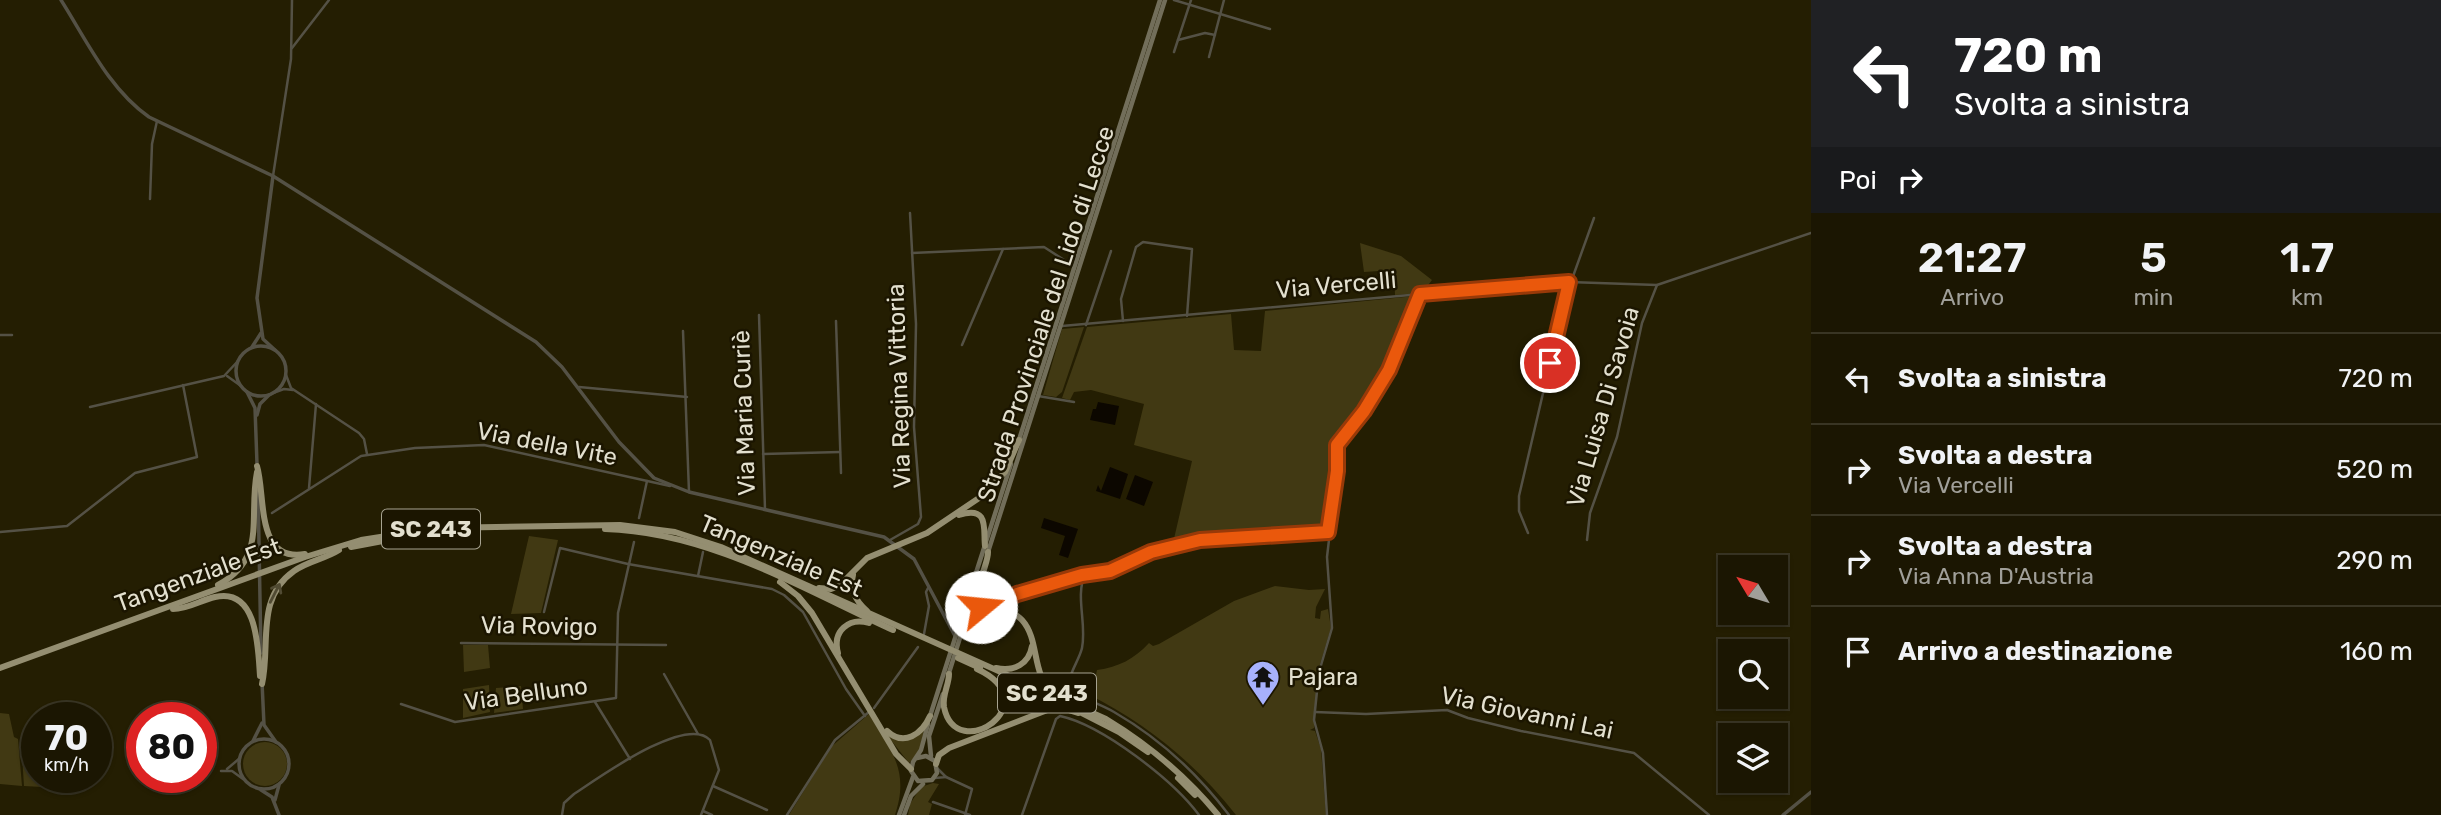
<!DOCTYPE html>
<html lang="it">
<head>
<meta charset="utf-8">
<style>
	:root { --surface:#1b1602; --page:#241f0c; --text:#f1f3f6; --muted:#a09f99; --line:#393524 }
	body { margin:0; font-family:Rubik,sans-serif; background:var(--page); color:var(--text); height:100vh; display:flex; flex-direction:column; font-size:26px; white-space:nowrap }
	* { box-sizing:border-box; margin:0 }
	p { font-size:23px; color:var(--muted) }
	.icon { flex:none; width:38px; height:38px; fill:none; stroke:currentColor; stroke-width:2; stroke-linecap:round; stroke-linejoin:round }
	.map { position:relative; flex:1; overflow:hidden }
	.side { display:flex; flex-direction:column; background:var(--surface); width:630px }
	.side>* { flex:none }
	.guide { background:#202124; color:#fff; overflow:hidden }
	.needle { width:46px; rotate:308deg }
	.buttons { position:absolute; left:1718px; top:555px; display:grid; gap:14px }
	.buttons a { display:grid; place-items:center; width:70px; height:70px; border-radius:0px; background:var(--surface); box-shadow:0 2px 5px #0004,0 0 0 2px var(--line); font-size:35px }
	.speed { position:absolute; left:21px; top:702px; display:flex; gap:14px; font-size:35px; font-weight:700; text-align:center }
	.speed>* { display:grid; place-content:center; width:91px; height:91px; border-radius:50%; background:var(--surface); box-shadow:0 2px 5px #0004,0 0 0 2px var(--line); line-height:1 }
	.speed small { font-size:18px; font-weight:400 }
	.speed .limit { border:10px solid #d22; background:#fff; color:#111 }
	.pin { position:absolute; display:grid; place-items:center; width:60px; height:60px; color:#fff; margin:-30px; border:4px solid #fff; border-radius:50%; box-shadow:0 2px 7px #0007 }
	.me { position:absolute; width:77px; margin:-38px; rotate:73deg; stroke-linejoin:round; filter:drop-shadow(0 0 5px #0008) }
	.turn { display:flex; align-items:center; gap:24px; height:147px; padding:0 28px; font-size:32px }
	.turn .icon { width:91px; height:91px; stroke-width:2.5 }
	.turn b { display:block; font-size:49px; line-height:60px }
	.then { display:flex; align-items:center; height:66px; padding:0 28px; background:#0003; gap:14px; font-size:26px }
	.eta { display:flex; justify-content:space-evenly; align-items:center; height:119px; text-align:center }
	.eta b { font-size:42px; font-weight:600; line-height:49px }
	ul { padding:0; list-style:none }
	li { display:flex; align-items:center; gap:21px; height:91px; padding:0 28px; border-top:2px solid var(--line) }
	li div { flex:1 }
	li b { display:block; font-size:26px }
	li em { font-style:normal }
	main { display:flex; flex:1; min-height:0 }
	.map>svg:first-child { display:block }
	.green { fill:#413913 }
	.water { fill:#0c0700 }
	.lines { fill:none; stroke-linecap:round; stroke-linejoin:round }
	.minor { stroke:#545145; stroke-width:2.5 }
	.tertiary { stroke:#545145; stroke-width:3.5 }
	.secondary { stroke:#726e5a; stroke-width:4.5 }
	.trunk { stroke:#948e71; stroke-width:6 }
	.oneway { stroke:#514b33 }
	.route-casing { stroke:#983908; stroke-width:18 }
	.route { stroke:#ea580c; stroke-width:12 }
	.labels { text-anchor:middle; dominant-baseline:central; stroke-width:5; stroke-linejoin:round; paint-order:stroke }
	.shield { fill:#1b1500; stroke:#a7a391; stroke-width:2 }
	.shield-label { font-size:23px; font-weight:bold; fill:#e3e0cf }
	.street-label { font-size:24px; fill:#e3e0cf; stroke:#1b1500 }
	.poi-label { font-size:24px; fill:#e3e0cf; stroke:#1b1500; text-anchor:start }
</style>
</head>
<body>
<main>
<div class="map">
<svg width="1811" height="815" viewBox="0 0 1811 815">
	<rect width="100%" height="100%" fill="#241e02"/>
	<g class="green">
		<path d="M1360,243L1401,256L1432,280L1422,293L1395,295L1394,270L1364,272Z"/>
		<path d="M1415,296L1417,300C1396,354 1371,401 1335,446V469L1326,531L1201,538L1173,543L1192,461L1134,445L1144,404L1091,390L1074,392L1070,400L1062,398L1087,327L1231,314L1234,350L1261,351L1265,311Z"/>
		<path d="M1084,327L1062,392L1056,397L1043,395L1062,329Z"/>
		<path d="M529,536L558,540L541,613L511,614Z"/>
		<path d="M1275,586L1309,590L1325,589L1316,607L1315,618L1320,619L1321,611L1328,609L1331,628L1318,671L1314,728L1310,730L1315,731L1321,749L1326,815H1236C1195,763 1147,724 1088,694L1094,685L1097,670C1119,667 1134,659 1149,643L1153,646L1159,644L1234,601Z"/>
		<path d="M463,645H488L490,668L464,672Z"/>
		<path d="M489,685L490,712L463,718V689Z"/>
		<path d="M521,686L523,709L494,713L496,688Z"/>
		<path d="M0,713L9,714L14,737L18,739L22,786L0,784Z"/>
		<path d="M869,714C891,751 910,770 895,815H789L831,747Z"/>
		<path d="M924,730L919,753L909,763L887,735L897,740Z"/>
		<path d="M25,732L37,733V777H42V787L24,786L22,755Z"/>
		<circle cx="265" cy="764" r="22"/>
		<path d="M933,783L939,784L928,802L932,804L929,815H908L910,804L921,787Z"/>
	</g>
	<g class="water">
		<path d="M1098,402L1119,406L1115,425L1090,420L1093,409H1096Z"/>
		<path d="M1110,467L1128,474L1120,499L1096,491L1098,485L1101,491Z"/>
		<path d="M1135,475L1153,482L1144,506L1126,499Z"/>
		<path d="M1044,518L1078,529L1068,558L1059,555L1065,536L1041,528Z"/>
	</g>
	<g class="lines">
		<g class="minor">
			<path d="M1174,0L1270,29"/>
			<path d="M1178,40L1205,33L1215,35"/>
			<path d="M292,48L329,0"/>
			<path d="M1174,52L1191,0"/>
			<path d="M1209,57L1224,0"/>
			<path d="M273,176L291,59L292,0"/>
			<path d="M150,199L152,144L157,121"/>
			<path d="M912,253L1044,247L1075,267"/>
			<path d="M1571,282L1594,218"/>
			<path d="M759,315L765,509"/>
			<path d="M836,321L841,473"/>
			<path d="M1123,321L1121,299L1136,247L1143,242L1192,249L1187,316"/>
			<path d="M1086,325L1111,251"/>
			<path d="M1062,326L1522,285L1569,282L1657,285L1811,233"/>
			<path d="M683,331L689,492"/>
			<path d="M0,335H12"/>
			<path d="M962,345L1003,249"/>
			<path d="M286,375L291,388L359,433L364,439L367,454"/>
			<path d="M227,376L241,386"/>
			<path d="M579,387L687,397"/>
			<path d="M273,393L284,389L293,390"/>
			<path d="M1038,396L1074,402"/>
			<path d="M90,407L224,376L238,361"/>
			<path d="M763,454L840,452"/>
			<path d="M309,488L316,404"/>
			<path d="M272,513L361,456L415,448L484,445L670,486"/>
			<path d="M639,518L647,481"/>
			<path d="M0,532L67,526L135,473L197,457L183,385"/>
			<path d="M1528,533L1519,511V496L1569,282"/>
			<path d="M890,540L918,524L921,517L914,427L916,324L910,213"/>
			<path d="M1587,540L1590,513L1617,437L1642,323L1657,285"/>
			<path d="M1085,574C1075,596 1087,624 1082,648C1079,661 1066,677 1069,691C1084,699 1100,704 1114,712C1159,738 1198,774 1229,815"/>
			<path d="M698,576L703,552"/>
			<path d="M1000,605C1008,592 1066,578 1083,574C1092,572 1102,574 1110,571C1125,566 1138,556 1154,551C1209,534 1270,533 1328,532"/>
			<path d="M544,612L560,548L628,564L772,589L784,595L803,612L846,689L865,716"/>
			<path d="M924,634L929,606L926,592L928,588"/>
			<path d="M461,643L666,645"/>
			<path d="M664,674L698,734"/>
			<path d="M595,702L630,759"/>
			<path d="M401,704L455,722L616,698L618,613L634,542"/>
			<path d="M874,708L918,647"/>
			<path d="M1315,712L1366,714L1447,710L1468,718L1521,731L1634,753L1709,815"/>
			<path d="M227,769L240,758"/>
			<path d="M221,771H232L243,779"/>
			<path d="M946,777L972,789L965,815"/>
			<path d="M935,778L946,777L937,768"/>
			<path d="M713,786L767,810"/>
			<path d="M933,802L970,815"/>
			<path d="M703,811L712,815"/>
			<path d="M562,815L564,803L574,794C597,779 686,714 710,740L719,770L701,815"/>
			<path d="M787,815L835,740L869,712"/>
			<path d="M1022,815L1056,719L1060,716C1102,725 1173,780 1199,815"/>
			<path d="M1327,815L1323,753L1314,720L1319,672L1332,628L1327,557L1337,471L1336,448L1364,411L1389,370L1420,294"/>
		</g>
		<g class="tertiary">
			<path d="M61,0C87,41 109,89 149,117L273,176L536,342L562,367L619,442L654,478L689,492L884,537L914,559L955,636"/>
			<path d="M273,176L257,298L263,339L275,350"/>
			<circle cx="261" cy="371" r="25"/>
			<path d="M252,347L261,333"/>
			<path d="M247,392L255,408L257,464"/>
			<path d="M257,415L260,404L269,395"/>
			<path d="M258,490L261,653"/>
			<path d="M947,620L955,621L961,616"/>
			<path d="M262,682L264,725L276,742"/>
			<circle cx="264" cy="764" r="25"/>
			<path d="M253,741L262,723"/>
			<path d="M261,790L272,797L279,815"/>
			<path d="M275,800L279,785"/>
			<path d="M1783,815L1811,792"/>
		</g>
		<g class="secondary">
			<path d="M1018,443L1160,0"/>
			<path d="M988,552L1165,0"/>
			<path d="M948,676L979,577"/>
			<path d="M930,716L1011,464"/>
			<path d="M931,756L929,736L943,694"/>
			<path d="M917,758L926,756L935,761L937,773L932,780L918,781L911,771L913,762L921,750L928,724"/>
			<path d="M899,815L913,777"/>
			<path d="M904,815L911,796L923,784"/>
		</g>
		<g class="trunk">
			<path d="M257,466C266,496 255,563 305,554"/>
			<path d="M959,515C990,505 983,530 985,546"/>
			<path d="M605,529C709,532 801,588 893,630"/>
			<path d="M351,547L404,537L465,531"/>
			<path d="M988,552C988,564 978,577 983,590C988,605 1011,608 1022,620C1041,641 1030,677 1055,693"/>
			<path d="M853,575C849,590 856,601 867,611"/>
			<path d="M780,582L798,596L812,613L896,754L911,769"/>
			<path d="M218,585C268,558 248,517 257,472"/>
			<path d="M819,588L831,589L839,586L867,558L927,533L979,498L1005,472L1019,440"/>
			<path d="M173,609C188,609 201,600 215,597C258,587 258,649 260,676"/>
			<path d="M964,628C975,614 977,605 998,605"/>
			<path d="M838,653C832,631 849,617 869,623"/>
			<path d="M958,658L980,668"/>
			<path d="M0,668L305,557L361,540L438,528L620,525L675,532L721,547L1106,719C1149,745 1186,776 1218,815"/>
			<path d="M996,668C1014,672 1029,664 1032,646"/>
			<path d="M949,674C949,685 942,695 944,707C956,766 1050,703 977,669"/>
			<path d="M262,684C271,645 255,598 294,571C308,561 325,559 339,550"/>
			<path d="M1076,710L1119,732L1148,752"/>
			<path d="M887,731C904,747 922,734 930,716"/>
			<path d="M936,764L939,755L949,748L1050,709L1062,708L1078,713"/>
			<path d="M1178,778L1195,795"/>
		</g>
	</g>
	<defs><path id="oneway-shaft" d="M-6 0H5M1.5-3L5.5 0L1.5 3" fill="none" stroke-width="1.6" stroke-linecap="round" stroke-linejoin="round" transform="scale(1.75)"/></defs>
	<use class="oneway" href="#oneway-shaft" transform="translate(275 593) rotate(-63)"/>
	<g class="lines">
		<defs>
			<path id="route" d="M981,607L1000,605L1005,607L1010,597L1017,594L1082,575L1110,571L1151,552L1200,540L1328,532L1337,471V445L1364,411L1389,370L1420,294L1569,282L1550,363"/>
		</defs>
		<use href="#route" class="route-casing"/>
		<use href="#route" class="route"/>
	</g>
	<defs>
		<symbol id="temple-pin" viewBox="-11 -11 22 30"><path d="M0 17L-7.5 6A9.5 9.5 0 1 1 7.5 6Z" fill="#a7b1fc" stroke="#1b1500"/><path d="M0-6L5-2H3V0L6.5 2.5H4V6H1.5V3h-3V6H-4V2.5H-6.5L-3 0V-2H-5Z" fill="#111"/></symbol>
	</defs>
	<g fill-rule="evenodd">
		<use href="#temple-pin" x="1244" y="658" width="38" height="52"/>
	</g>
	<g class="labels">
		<g class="shield">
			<rect x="382" y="509.5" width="98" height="39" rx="5"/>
			<rect x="998" y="673.5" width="98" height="39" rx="5"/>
		</g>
		<g class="shield-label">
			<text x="431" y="529">SC 243</text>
			<text x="1047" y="693">SC 243</text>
		</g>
		<g class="street-label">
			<text transform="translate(1336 285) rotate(-5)">Via Vercelli</text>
			<text transform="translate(1046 314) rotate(-72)">Strada Provinciale del Lido di Lecce</text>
			<text transform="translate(899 386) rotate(-92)">Via Regina Vittoria</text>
			<text transform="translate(1603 407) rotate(-74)">Via Luisa Di Savoia</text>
			<text transform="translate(744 413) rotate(-92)">Via Maria Curiè</text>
			<text transform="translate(547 444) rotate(11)">Via della Vite</text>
			<text transform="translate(781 556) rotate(23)">Tangenziale Est</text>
			<text transform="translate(198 575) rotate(-20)">Tangenziale Est</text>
			<text transform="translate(539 626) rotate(1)">Via Rovigo</text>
			<text transform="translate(526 694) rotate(-8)">Via Belluno</text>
			<text transform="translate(1527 713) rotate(12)">Via Giovanni Lai</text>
		</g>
		<g class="poi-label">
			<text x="1288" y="677">Pajara</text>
		</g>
	</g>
</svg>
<div class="buttons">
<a><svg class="needle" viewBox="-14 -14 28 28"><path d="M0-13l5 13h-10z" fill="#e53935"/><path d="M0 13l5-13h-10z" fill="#a09f99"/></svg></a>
<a><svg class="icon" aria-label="search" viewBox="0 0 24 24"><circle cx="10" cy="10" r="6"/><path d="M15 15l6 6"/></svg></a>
<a><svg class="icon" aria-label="layers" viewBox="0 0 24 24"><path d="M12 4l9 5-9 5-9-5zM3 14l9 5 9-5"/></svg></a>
</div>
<div class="speed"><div>70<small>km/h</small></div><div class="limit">80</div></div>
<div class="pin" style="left:1550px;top:363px;background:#d93025"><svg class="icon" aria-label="arrive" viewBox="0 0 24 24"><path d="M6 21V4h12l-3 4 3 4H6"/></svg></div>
<svg class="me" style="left:981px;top:607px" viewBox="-20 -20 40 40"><circle r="19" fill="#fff"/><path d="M0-13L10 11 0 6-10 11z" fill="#ea580c"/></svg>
</div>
<section class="side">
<div class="guide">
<div class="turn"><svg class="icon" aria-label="left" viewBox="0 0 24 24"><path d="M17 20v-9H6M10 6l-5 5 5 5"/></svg><div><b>720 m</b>Svolta a sinistra</div></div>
<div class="then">Poi<svg class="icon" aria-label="right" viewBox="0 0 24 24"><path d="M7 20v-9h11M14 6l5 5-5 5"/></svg></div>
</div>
<div class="eta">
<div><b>21:27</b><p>Arrivo</p></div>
<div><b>5</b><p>min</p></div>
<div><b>1.7</b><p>km</p></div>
</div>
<ul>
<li><svg class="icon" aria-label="left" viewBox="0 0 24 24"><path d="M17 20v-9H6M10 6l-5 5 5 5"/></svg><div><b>Svolta a sinistra</b></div><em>720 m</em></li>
<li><svg class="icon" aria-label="right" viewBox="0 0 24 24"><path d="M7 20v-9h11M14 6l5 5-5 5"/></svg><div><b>Svolta a destra</b><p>Via Vercelli</p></div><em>520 m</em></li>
<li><svg class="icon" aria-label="right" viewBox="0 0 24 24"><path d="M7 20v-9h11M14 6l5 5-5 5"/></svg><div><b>Svolta a destra</b><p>Via Anna D'Austria</p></div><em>290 m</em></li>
<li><svg class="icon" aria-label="arrive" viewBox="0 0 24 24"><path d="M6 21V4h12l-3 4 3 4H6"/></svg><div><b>Arrivo a destinazione</b></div><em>160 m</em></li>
</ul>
</section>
</main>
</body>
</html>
